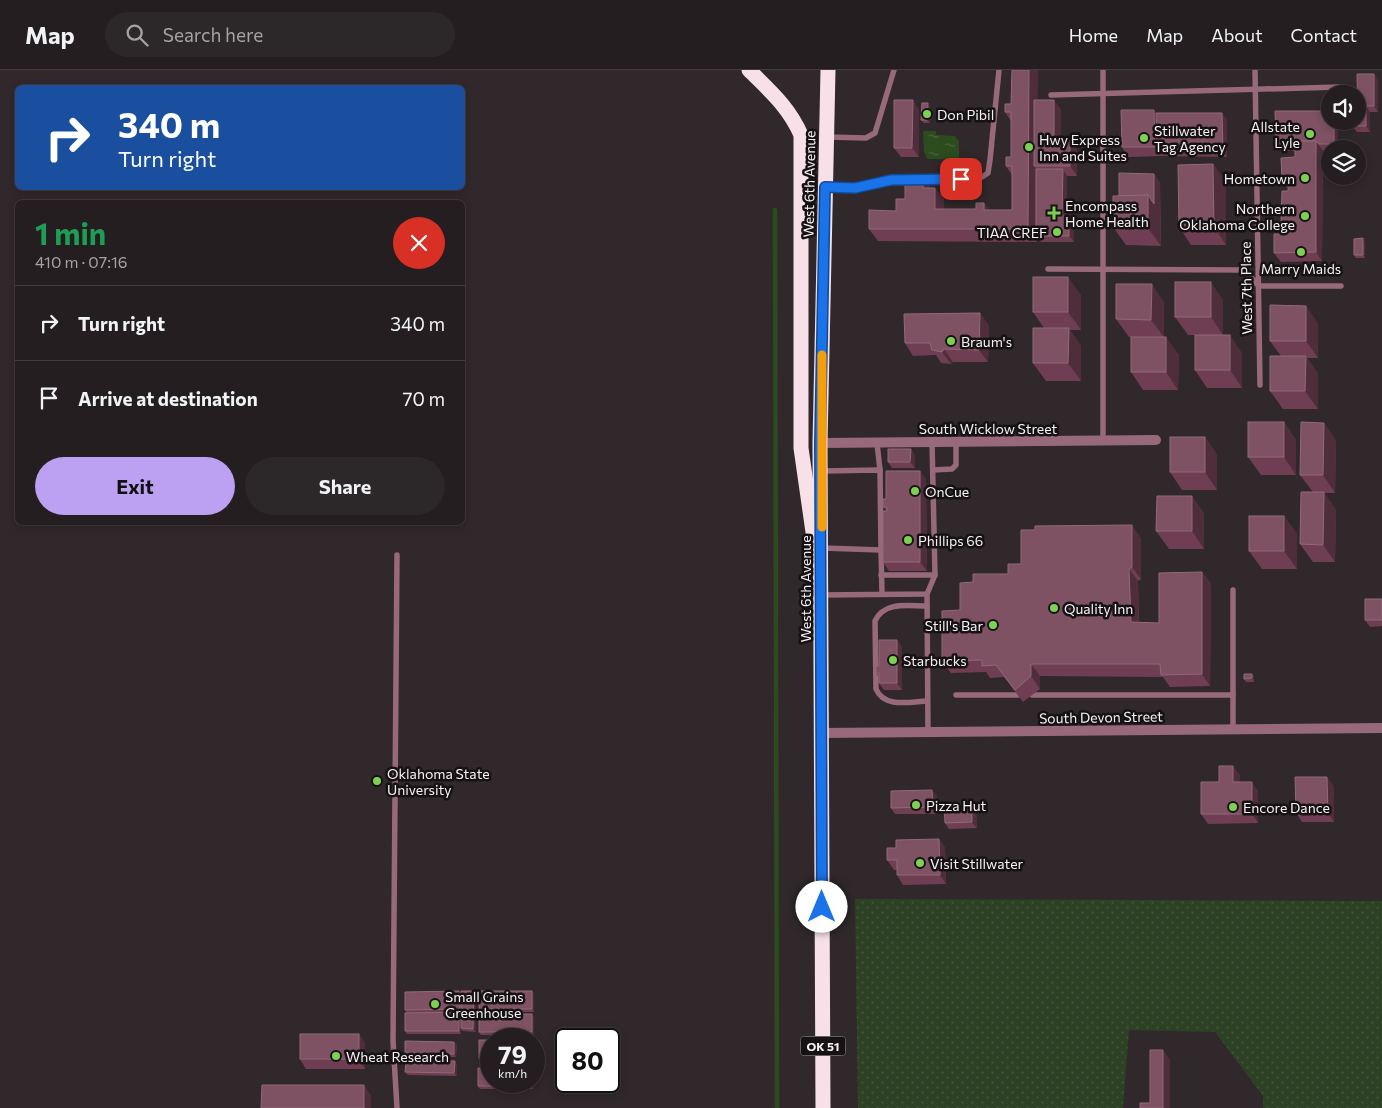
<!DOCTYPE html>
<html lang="en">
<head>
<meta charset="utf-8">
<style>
	:root { --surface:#241e20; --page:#2c2729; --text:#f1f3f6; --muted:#a3a2a5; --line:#413c3e; --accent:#bca0f2 }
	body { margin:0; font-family:Commissioner,sans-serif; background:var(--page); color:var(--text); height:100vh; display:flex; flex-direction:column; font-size:19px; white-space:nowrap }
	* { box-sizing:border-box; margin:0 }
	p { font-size:16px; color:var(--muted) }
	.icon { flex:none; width:28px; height:28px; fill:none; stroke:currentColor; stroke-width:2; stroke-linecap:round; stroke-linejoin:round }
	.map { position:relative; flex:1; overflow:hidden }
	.drawer { position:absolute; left:15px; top:130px; width:450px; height:325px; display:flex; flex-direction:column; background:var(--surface); border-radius:8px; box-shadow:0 2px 8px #0003,0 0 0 1px var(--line) }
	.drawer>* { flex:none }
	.banner { position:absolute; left:15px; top:15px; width:450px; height:105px; border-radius:8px; box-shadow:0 2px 8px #0003,0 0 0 1px var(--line); background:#1a4fa0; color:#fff; overflow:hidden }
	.fabs { position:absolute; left:1321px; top:15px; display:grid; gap:10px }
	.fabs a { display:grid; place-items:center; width:45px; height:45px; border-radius:50%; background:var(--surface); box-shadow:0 2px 8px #0003,0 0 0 1px var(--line); font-size:25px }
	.speed { position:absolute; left:480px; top:958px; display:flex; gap:10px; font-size:25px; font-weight:700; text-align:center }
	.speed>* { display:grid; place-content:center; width:65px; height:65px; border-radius:50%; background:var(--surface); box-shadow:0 2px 8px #0003,0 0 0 1px var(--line); line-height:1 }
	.speed small { font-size:12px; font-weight:400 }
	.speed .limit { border:2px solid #111; border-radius:8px; background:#fff; color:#111 }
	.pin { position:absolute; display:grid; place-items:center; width:42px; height:42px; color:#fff; margin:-21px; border-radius:10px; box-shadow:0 2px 8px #0006 }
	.me { position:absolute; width:55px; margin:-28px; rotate:0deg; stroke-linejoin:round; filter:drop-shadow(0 0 4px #0008) }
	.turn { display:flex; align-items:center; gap:18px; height:105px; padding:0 20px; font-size:22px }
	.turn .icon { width:65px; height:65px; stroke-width:2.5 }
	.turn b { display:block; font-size:35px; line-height:42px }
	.round { display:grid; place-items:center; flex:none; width:52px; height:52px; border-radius:26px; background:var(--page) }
	.head { display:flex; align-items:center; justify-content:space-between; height:85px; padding:0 20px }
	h1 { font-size:30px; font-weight:700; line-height:38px; color:#1e9e55 }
	.action { display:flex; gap:10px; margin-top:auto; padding:10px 20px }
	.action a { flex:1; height:58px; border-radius:30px; background:var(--accent); color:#111; font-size:20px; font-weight:700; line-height:58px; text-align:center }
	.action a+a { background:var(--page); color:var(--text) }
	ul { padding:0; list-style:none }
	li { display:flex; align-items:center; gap:15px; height:75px; padding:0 20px; border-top:1px solid var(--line) }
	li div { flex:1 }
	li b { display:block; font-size:19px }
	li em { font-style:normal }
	header { display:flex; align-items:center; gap:30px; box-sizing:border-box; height:70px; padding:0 25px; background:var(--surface); border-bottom:1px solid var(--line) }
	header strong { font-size:24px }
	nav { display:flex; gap:28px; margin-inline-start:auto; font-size:18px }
	.search { width:350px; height:45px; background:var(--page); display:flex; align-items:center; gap:12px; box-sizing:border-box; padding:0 18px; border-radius:28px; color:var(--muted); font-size:19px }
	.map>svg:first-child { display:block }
	.green { fill:url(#green-dots) }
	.water { fill:url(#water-ripples) }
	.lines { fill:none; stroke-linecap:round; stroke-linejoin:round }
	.stream { stroke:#2c4c1d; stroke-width:4.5 }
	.lane { stroke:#98697a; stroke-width:5.5 }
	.street { stroke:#98697a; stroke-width:10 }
	.highway { stroke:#f8e0e8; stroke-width:15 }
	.wall { fill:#6f3e52 }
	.shaded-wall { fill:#502d3b }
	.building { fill:#7e5163; stroke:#916a7a }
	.route-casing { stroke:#114b97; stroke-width:12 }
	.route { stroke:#1a73e8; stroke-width:9 }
	.slow { stroke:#f59e0b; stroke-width:9 }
	.poi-dot { fill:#7ed053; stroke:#161213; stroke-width:2 }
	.labels { text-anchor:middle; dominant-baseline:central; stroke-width:5; stroke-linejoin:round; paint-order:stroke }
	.shield { fill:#161213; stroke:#b4aeb0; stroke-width:1 }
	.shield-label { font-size:12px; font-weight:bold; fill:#f7f1f3 }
	.poi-label { font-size:14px; fill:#f7f1f3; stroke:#161213; text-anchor:start }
	.street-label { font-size:14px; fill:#f7f1f3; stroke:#161213 }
</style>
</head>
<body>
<header>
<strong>Map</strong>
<div class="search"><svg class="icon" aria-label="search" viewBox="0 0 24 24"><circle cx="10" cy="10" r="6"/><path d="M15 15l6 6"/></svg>Search here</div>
<nav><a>Home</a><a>Map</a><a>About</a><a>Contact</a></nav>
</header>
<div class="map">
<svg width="1382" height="1038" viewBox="0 0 1382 1038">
	<defs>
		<pattern id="green-dots" width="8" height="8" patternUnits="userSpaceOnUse" patternTransform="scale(1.25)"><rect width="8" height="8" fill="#2d4124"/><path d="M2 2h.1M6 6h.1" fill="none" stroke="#42543a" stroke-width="1.8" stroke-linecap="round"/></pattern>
		<pattern id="water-ripples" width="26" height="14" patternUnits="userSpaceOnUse" patternTransform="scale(1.25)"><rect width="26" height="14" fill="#2c4c1d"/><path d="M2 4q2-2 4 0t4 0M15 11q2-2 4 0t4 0" fill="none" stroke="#4b663e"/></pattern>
	</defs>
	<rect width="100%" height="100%" fill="#30282b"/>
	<path class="green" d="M855,829L1382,831V1038H1263V1026L1215,962L1129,960L1123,1038H858Z"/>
	<path class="water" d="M923,61H936V65L955,66L959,71V89H927L924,82Z"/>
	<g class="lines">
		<path class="stream" d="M775,140L777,1038"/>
		<g class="lane">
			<path d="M1103,0V371"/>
			<path d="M1255,0L1260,315"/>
			<path d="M1051,25L1339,17"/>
			<path d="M828,67L866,68L875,63L894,0"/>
			<path d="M827,117L855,118L891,109H979L988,103L990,90L999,0"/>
			<path d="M1048,199L1244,200L1259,216H1341"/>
			<path d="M877,373L880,400"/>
			<path d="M933,400L952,399L956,395V372"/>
			<path d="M822,478L881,480L880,400L822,401"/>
			<path d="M397,485L393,971L397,1038"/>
			<path d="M881,505H935"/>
			<path d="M1233,520V659"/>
			<path d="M882,524L881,480H885"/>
			<path d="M927,524L928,662"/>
			<path d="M821,525L927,524L935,505L932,372"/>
			<path d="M927,536C908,536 884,531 875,551L876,619C884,638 909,632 927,631"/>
			<path d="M956,625H1018"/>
			<path d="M1032,625H1233"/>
		</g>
		<g class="street">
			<path d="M820,373L1156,370"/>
			<path d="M821,663L1382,658"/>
		</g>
		<g class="highway">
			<path d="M749,0C770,21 789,37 801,65V378L814,469"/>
			<path d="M823,1038L820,373L828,0"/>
		</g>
	</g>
	<g class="wall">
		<path d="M1012,0H1038L1037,30L1061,39V70L1077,79V106H1067V146L1074,152V172H1041L1037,167V172L878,171L869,159L896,141L923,107L930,118H935L944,130L943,139H976L984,133L989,140H1012V105L1006,96L1011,87V51L1005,42L1011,34Z"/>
		<path d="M1374,4L1378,10V42H1370V62H1357L1352,56Z"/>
		<path d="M930,36V53H924L921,50Z"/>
		<path d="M919,39V87H901L894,78Z"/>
		<path d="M1156,43L1227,49V87L1161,86L1128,87L1122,77Z"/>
		<path d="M1338,51V79H1330V81H1323L1322,191L1281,192L1274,183L1288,164V162L1281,152L1288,119L1282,110L1295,87V81H1280L1276,74Z"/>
		<path d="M1213,94L1226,112V175H1191L1179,157Z"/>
		<path d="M1154,104L1160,113L1161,176L1126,175L1113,157L1119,126Z"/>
		<path d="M1365,172V188H1356L1354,185Z"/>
		<path d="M1081,225V260H1070L1081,276V311H1046L1033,293L1044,258L1033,242Z"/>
		<path d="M1223,230V265L1242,283V318H1207L1195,300V265H1188L1175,247Z"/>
		<path d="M1164,232V267L1179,285L1178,320H1143L1131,302V267H1129L1116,249Z"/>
		<path d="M1318,253V288H1307L1318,304V339H1283L1270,321L1281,286L1270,271Z"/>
		<path d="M989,255L988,292H953L951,294L941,293L936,285L913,286L905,273Z"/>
		<path d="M1284,352L1296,370V405H1261L1248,387Z"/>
		<path d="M1205,367L1217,385V420H1182L1170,402Z"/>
		<path d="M1336,370L1335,423H1324L1336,440L1335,492H1313L1300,474L1313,422L1300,405Z"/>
		<path d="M911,379L915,386V398H892L888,392Z"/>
		<path d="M920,401L926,410L927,501H889L883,492L887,441L883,437Z"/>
		<path d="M1192,426L1204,444V479H1169L1156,461Z"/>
		<path d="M1284,446L1297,464V499H1262L1249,481Z"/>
		<path d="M1141,468V509L1138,511L1139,553H1159L1202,502L1211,514L1210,616L1170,617L1163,607L1040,606V619L1023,632L1004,607L990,608L986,602L951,603L942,591L960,540L973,512L1008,504L1021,494Z"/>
		<path d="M1382,529V556L1370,557L1365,550Z"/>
		<path d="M897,570L902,577V620H884L879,613V607L876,603Z"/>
		<path d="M1252,604L1254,607V612H1246L1244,609Z"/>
		<path d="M1240,705V712L1258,721V753L1208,754L1201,744Z"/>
		<path d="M1334,716V752H1302L1296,743Z"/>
		<path d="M937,726V744H895L891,738Z"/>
		<path d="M976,741L977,758L949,759L945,753Z"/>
		<path d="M939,769L945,778L946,814L903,815L897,805V800H894L887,790L896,778Z"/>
		<path d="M474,921L476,924V962L463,961L461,959V964H407L405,961L407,943L405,940Z"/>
		<path d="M532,921L534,924V942H482L479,939Z"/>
		<path d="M532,944L534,947V965H481L479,962Z"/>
		<path d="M359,964L365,973V999H306L300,989Z"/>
		<path d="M491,970V991H481L479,988Z"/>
		<path d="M454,972L457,975L456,987L407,986L405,983Z"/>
		<path d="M457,994V1006L408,1005L405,1002Z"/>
		<path d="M533,1011V1019H480L478,1016Z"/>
	</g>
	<g class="shaded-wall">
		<path d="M1029,0H1038L1037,96H1034L1037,101V172L1028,159Z"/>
		<path d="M1374,4L1378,10V42L1374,36Z"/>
		<path d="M913,30L919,39V87L912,78Z"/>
		<path d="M1054,30L1061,39V79L1054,70Z"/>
		<path d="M928,33L930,36V53L927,50Z"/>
		<path d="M1366,36L1370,42V62L1366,56Z"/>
		<path d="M1154,40L1161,49L1157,80L1155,77Z"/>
		<path d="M1222,43L1227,49V87L1223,81Z"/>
		<path d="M1334,51H1338V79H1337L1334,74Z"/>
		<path d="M1070,70L1077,79V106L1070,96Z"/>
		<path d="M1316,71L1323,81L1322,191L1316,182Z"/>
		<path d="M1213,94L1226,112V175L1214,157Z"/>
		<path d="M1063,99L1067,106V152L1062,146Z"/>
		<path d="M1154,104L1160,113V143L1154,134Z"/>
		<path d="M923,107L932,119L923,118Z"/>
		<path d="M935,118L944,130L943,151L935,139Z"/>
		<path d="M1148,125L1160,143L1161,176L1148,158Z"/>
		<path d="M984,133L993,145L984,140Z"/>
		<path d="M1069,146L1074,152V172L1069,166Z"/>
		<path d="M1363,168L1365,172V188L1363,185Z"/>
		<path d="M1068,207L1081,225V260L1068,242Z"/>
		<path d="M1211,212L1223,230V265L1211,247Z"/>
		<path d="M1152,214L1164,232V267L1151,250Z"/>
		<path d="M1306,236L1318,253V288L1306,271Z"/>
		<path d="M980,243L989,255L988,292L979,280Z"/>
		<path d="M1069,258L1081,276V311L1068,293Z"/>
		<path d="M1230,265L1242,283V318L1230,300Z"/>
		<path d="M1166,267L1179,285L1178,320L1166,302Z"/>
		<path d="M944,279L953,292L951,294L942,282Z"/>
		<path d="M1306,286L1318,304V339L1305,321Z"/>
		<path d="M1284,352L1296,370V405L1284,387Z"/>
		<path d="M1324,353L1336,370L1335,423L1323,405Z"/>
		<path d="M1205,367L1217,385V420L1205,402Z"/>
		<path d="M911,379L915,386V398L910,392Z"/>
		<path d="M920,401L926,410L927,501L920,492Z"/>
		<path d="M1324,422L1336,440L1335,492L1323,475Z"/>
		<path d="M1192,426L1204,444V479L1192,461Z"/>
		<path d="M1284,446L1297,464V499L1284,481Z"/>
		<path d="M1132,455L1141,468V509L1132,497Z"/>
		<path d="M1129,499L1138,511L1139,565L1131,552Z"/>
		<path d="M1202,502L1211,514L1210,616L1202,604Z"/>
		<path d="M897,570L902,577V620L897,613Z"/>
		<path d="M1031,594L1040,606V619L1031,606Z"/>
		<path d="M1252,604L1254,607V612L1252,608Z"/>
		<path d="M1233,696L1240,705V721L1233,712Z"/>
		<path d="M1327,707L1334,716V752L1328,743Z"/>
		<path d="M1252,712L1258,721V753L1252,744Z"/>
		<path d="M932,720L937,726V744L933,737Z"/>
		<path d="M972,735L976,741L977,758L972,752Z"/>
		<path d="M939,769L945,778L946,814L940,805Z"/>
		<path d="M459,921L462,924V942L460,939Z"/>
		<path d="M474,921L476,924V962L473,959Z"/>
		<path d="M532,921L534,924V942L532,939Z"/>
		<path d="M459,942L461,945V964L459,961Z"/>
		<path d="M532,944L534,947V965L532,962Z"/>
		<path d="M359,964L365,973V999L359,989Z"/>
		<path d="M454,972L457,975L456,987L454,984Z"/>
		<path d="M1163,980L1170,990V1038H1163Z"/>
		<path d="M455,991L457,994V1006L454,1003Z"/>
		<path d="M531,1011H533V1019L531,1016Z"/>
		<path d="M364,1015L371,1025V1038H364Z"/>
	</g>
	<g class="building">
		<path d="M1012,0H1029L1028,159H869V140L896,141V129H905V107H923V118H935V139H976V133H984V140H1012V96H1006V87H1011V42H1005V34H1011Z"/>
		<path d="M1357,4H1374V36H1366V56H1352V51H1358Z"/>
		<path d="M894,30H913L912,78H894Z"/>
		<path d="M1034,30H1054V70H1070V96H1034Z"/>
		<path d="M922,33H928L927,50H921Z"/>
		<path d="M1121,40H1154L1155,77H1122Z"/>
		<path d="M1275,41H1330V51H1334V74H1319L1316,71H1295V74H1276Z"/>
		<path d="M1156,43H1222L1223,81L1157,80Z"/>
		<path d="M1295,71H1316V182L1274,183V164H1288V153L1281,152L1282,121H1288L1289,109L1282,110L1281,88L1295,87Z"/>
		<path d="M1213,94L1214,157H1179L1178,95Z"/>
		<path d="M1036,99H1063L1062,146H1069V166H1036Z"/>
		<path d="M1119,103L1154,104V134L1148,125L1119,126Z"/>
		<path d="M1148,125V158L1113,157V126Z"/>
		<path d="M1363,168V185H1354V169Z"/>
		<rect x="1033" y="207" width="35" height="35"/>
		<rect x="1175" y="212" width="36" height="35"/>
		<path d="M1116,214H1152L1151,250L1116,249Z"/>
		<path d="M1270,235L1306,236V271H1270Z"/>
		<path d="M980,243L979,280L944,279L942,282L932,280L930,273H905L904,244Z"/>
		<path d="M1033,258H1069L1068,293H1033Z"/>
		<rect x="1195" y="265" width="35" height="35"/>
		<rect x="1131" y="267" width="35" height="35"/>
		<path d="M1270,286H1306L1305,321H1270Z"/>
		<rect x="1248" y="352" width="36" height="35"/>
		<path d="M1301,352L1324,353L1323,405H1300Z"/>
		<rect x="1170" y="367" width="35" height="35"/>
		<path d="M888,379H911L910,392H888Z"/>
		<path d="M886,401H920V492H883V441H887V437H883V429H886Z"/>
		<path d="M1301,422H1324L1323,475L1300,474Z"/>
		<path d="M1157,426H1192V461H1156Z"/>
		<rect x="1249" y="446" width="35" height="35"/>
		<path d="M1132,455V497L1129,499L1131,552L1159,553V503L1202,502V604L1161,605L1160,594H1031V606L1015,620L996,595L982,596V590L942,591V541L960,540V513L973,512V504H1008V494H1021V460H1035V456Z"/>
		<rect x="1365" y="529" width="17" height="21"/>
		<path d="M879,570H897V613H879V603H876V596H879Z"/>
		<path d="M1244,604H1252V608L1244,609Z"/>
		<path d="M1219,696H1233V712H1252V744H1201V712H1219Z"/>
		<path d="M1295,707H1327L1328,743H1296Z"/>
		<path d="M932,720L933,737L891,738V721Z"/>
		<path d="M944,735H972V752L945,753Z"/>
		<path d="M939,769L940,805H897V790H887V778H896V770Z"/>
		<path d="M459,921L460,939L405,940V922Z"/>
		<path d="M461,921H474L473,959L461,958Z"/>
		<rect x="479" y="921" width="53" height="18"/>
		<path d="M459,942V961H405V943Z"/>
		<rect x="479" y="944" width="53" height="18"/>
		<rect x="300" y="964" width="59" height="25"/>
		<rect x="479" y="970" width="12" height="18"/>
		<path d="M405,971L454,972V984L405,983Z"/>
		<path d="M1150,980H1163V1038H1140V1033H1150Z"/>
		<path d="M406,990L455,991L454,1003L405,1002Z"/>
		<path d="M478,998H491V1011H531V1016H478Z"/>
		<path d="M262,1015H364V1038H261Z"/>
	</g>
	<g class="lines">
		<defs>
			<path id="route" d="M822,837L820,373L825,117L855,118L891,110L961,109"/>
		</defs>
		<use href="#route" class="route-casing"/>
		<use href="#route" class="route"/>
		<path class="slow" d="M822,457V285"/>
	</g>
	<g class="poi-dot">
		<circle cx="927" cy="44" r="5"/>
		<circle cx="1310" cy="64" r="5"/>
		<circle cx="1144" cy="68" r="5"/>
		<circle cx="1029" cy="77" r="5"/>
		<circle cx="1305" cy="108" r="5"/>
		<path d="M1051.5 135.5h5v5h5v5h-5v5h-5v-5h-5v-5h5z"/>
		<circle cx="1305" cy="146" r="5"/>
		<circle cx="1057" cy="162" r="5"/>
		<circle cx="1301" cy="182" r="5"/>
		<circle cx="951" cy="271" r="5"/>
		<circle cx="915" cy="421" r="5"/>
		<circle cx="908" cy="470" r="5"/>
		<circle cx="1054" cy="538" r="5"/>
		<circle cx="993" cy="555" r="5"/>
		<circle cx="893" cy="590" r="5"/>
		<circle cx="377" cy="711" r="5"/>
		<circle cx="916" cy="735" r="5"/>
		<circle cx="1233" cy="737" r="5"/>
		<circle cx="920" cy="793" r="5"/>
		<circle cx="435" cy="934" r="5"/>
		<circle cx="336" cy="986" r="5"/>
	</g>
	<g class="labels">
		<rect class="shield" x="800.5" y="966.5" width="45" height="19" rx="4"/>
		<g class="shield-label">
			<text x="823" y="976">OK 51</text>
		</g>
		<g class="poi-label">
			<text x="937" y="44">Don Pibil</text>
			<text x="1300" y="56" text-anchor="end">Allstate<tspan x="1300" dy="16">Lyle</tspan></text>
			<text x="1154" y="60">Stillwater<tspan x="1154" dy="16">Tag Agency</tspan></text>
			<text x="1039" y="69">Hwy Express<tspan x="1039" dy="16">Inn and Suites</tspan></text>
			<text x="1295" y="108" text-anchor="end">Hometown</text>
			<text x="1065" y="135">Encompass<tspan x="1065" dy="16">Home Health</tspan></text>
			<text x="1295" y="138" text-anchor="end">Northern<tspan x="1295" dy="16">Oklahoma College</tspan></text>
			<text x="1047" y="162" text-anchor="end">TIAA CREF</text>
			<text x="1301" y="198" text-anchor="middle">Marry Maids</text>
			<text x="961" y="271">Braum's</text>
			<text x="925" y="421">OnCue</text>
			<text x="918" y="470">Phillips 66</text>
			<text x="1064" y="538">Quality Inn</text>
			<text x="983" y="555" text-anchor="end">Still's Bar</text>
			<text x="903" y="590">Starbucks</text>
			<text x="387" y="703">Oklahoma State<tspan x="387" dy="16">University</tspan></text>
			<text x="926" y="735">Pizza Hut</text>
			<text x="1243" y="737">Encore Dance</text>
			<text x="930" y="793">Visit Stillwater</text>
			<text x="445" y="926">Small Grains<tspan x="445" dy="16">Greenhouse</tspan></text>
			<text x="346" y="986">Wheat Research</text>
		</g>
		<g class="street-label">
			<text transform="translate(809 114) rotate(-89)">West 6th Avenue</text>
			<text transform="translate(1246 218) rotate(-91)">West 7th Place</text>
			<text x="988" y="358">South Wicklow Street</text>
			<text transform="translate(805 519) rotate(-90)">West 6th Avenue</text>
			<text transform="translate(1101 647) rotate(-1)">South Devon Street</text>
		</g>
	</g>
</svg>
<div class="fabs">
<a><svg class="icon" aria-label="sound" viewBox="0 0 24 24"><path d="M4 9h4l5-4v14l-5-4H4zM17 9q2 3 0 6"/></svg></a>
<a><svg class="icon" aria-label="layers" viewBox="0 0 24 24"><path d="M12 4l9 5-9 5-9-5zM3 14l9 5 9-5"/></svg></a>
</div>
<div class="speed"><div>79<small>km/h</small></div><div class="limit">80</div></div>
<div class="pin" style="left:961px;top:109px;background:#d93025"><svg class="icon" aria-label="arrive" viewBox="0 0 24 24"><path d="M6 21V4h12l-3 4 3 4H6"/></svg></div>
<svg class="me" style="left:822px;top:837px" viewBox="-20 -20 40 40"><circle r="19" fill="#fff"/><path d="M0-13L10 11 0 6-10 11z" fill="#1a73e8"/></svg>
<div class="banner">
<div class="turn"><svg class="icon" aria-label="right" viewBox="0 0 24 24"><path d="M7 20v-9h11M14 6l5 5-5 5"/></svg><div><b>340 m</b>Turn right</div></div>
</div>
<section class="drawer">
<div class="head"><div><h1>1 min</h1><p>410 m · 07:16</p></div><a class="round" style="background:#d93025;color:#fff"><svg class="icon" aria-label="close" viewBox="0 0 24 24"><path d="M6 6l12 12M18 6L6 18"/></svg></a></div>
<ul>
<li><svg class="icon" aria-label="right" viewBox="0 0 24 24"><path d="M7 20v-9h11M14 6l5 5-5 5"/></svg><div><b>Turn right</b></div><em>340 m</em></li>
<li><svg class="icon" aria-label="arrive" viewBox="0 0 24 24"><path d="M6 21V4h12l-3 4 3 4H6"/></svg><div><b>Arrive at destination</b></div><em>70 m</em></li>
</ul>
<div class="action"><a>Exit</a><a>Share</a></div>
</section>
</div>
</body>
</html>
